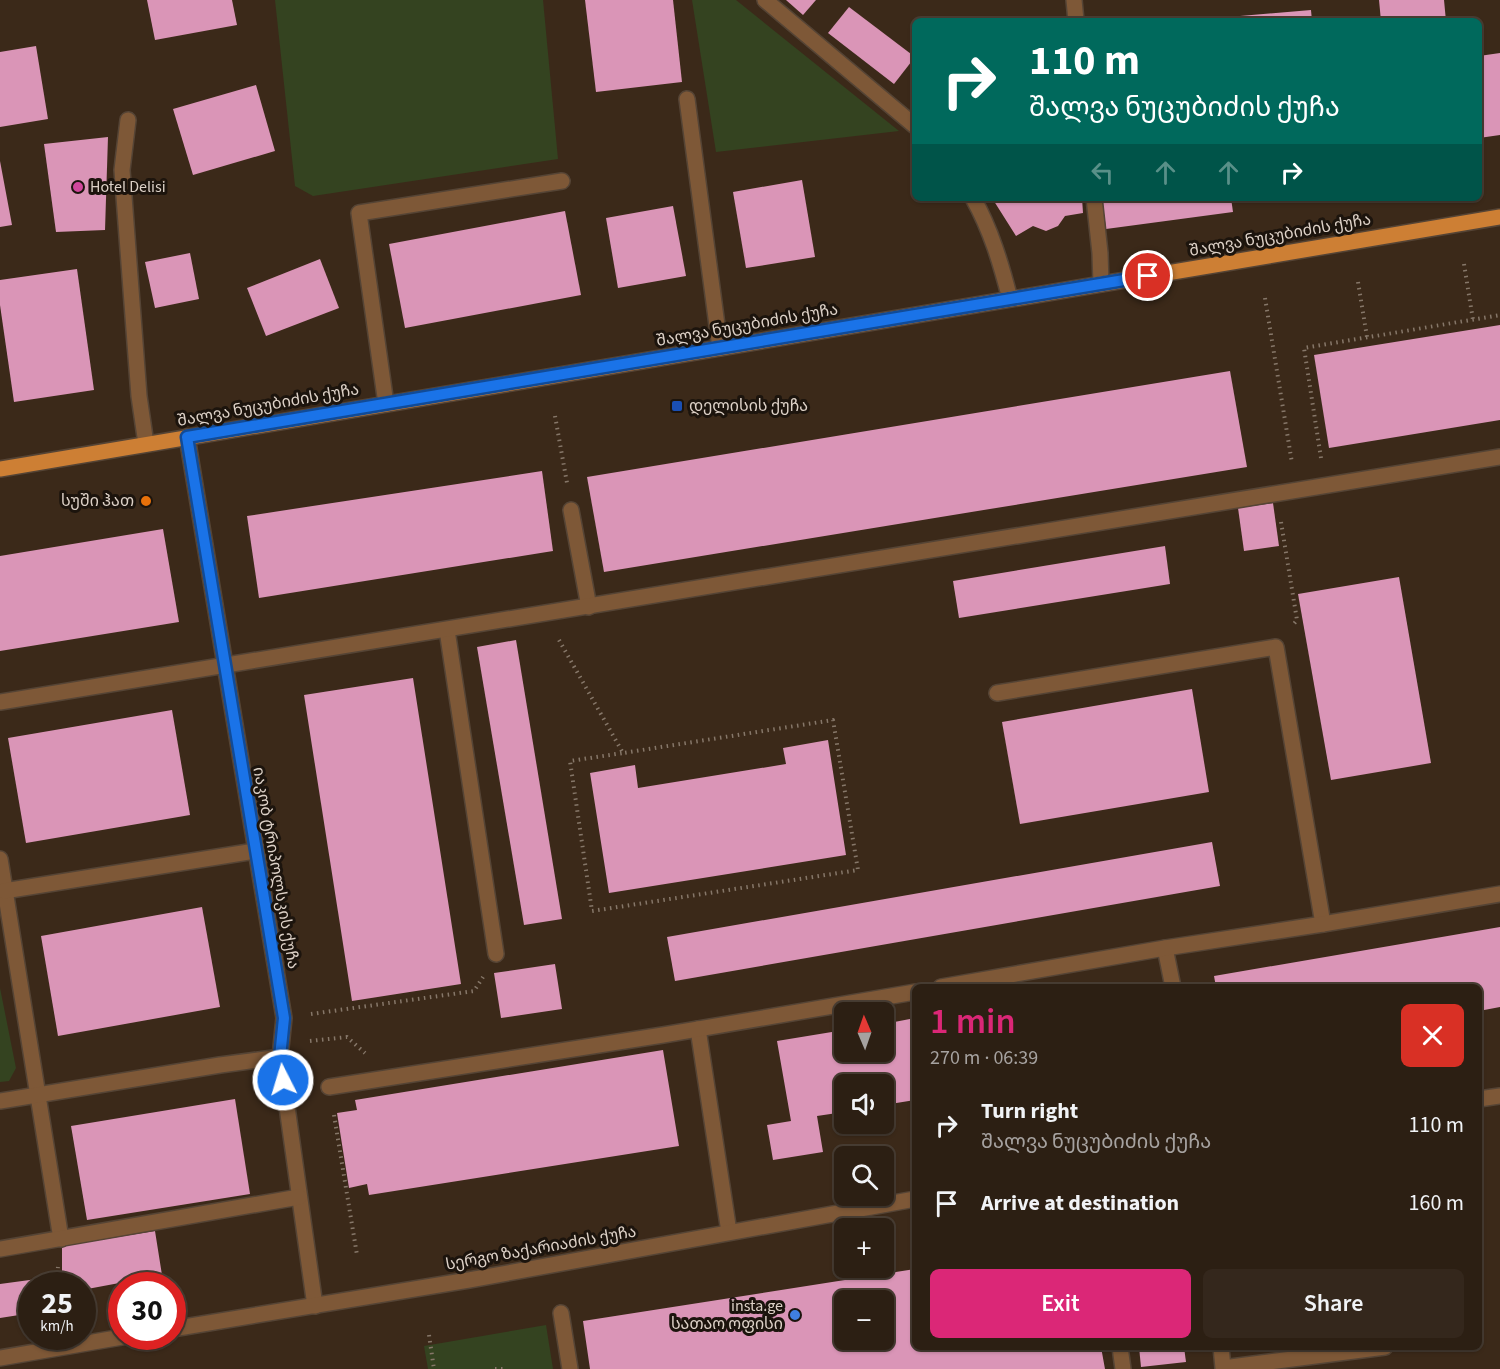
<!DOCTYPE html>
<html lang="en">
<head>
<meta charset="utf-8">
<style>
	:root { --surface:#2c1f13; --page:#34271c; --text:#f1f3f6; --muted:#a6a2a0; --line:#483d33; --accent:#db2777 }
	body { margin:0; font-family:"Source Sans 3","Noto Sans Georgian",sans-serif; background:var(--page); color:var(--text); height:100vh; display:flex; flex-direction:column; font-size:22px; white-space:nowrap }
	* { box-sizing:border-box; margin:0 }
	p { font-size:20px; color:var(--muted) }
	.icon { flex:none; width:33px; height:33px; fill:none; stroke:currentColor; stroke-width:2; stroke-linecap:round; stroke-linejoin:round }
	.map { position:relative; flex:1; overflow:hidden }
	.sheet { position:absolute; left:912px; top:984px; width:570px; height:366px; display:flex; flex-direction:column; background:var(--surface); border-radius:9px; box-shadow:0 2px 4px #0004,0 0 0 2px var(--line) }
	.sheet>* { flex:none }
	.banner { position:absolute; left:912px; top:18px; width:570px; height:183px; border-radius:9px; box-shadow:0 2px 4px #0004,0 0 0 2px var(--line); background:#00695c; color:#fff; overflow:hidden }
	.needle { width:39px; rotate:358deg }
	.tools { position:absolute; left:834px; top:1002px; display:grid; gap:12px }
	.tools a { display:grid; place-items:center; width:60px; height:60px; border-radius:9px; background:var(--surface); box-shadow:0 2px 4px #0004,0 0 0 2px var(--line); font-size:30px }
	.speed { position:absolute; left:18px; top:1272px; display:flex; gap:12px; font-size:30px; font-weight:700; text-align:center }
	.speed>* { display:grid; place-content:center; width:78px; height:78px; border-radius:50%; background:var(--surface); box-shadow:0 2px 4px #0004,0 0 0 2px var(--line); line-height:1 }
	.speed small { font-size:15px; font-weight:400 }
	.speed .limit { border:9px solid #d22; background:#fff; color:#111 }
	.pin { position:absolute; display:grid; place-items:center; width:51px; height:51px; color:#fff; margin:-26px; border:3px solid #fff; border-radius:50%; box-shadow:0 2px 6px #0007 }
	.me { position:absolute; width:66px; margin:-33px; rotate:355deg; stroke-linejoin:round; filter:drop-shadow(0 0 4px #0008) }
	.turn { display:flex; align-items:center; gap:21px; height:126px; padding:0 18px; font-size:27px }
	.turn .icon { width:78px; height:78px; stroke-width:2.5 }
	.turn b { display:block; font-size:42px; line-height:51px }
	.lanes { display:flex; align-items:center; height:57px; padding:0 18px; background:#0003; justify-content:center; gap:30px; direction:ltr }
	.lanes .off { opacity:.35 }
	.round { display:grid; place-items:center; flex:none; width:63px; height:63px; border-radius:9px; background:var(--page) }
	.summary { display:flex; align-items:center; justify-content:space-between; height:102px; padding:0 18px }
	h1 { font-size:36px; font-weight:600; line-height:45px; color:var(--accent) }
	.cta { display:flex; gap:12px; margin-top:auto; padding:12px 18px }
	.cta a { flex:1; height:69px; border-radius:9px; background:var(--accent); color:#fff; font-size:24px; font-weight:600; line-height:69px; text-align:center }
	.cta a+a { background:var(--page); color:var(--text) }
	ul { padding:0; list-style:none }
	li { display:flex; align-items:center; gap:18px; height:78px; padding:0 18px }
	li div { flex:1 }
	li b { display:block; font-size:22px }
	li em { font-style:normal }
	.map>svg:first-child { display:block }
	.green { fill:#344320 }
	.building { fill:#da95b7; fill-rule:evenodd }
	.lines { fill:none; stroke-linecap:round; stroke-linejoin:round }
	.minor-casing { stroke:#554435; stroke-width:18 }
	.major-casing { stroke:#554435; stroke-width:18 }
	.path { stroke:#867769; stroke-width:4; stroke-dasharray:1.5 4.5; stroke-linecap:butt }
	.minor { stroke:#7e5837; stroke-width:15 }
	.major { stroke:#cd7f34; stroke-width:15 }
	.route-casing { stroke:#114b97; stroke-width:15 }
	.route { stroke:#1a73e8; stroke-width:10 }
	.hotel-dot { fill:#d1479c; stroke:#1c140d; stroke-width:2 }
	.transit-dot { fill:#1a4fb4; stroke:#1c140d; stroke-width:2 }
	.food-dot { fill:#e8710a; stroke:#1c140d; stroke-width:2 }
	.shop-dot { fill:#3f7fe0; stroke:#1c140d; stroke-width:2 }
	.labels { text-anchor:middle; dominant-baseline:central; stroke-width:6; stroke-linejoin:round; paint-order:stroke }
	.poi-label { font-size:16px; fill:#ddd1c7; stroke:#1c140d; text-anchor:start }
	.street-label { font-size:16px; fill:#ddd1c7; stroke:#1c140d }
</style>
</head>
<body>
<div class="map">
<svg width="1500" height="1369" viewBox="0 0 1500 1369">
	<rect width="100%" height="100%" fill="#3b2919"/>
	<g class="green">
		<path d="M275,0H543L558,159L313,196L295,186Z"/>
		<path d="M692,0H736L899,131L716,152Z"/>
		<path d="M0,988L16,1068L9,1081L0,1082Z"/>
		<path d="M546,1325L553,1369H428L424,1346Z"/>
	</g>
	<g class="building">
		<path d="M147,0H232L237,25L155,40Z"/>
		<path d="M585,0H673L682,82L596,92Z"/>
		<path d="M786,0H816L803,15Z"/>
		<path d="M1379,0H1444L1446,21H1381Z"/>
		<path d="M849,7L915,57L894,84L828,33Z"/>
		<path d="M1311,10L1312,21H1240V16Z"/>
		<path d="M36,46L48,119L0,127V52Z"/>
		<path d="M1500,53V135L1479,138V56Z"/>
		<path d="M256,85L275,151L193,175L173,109Z"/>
		<path d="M108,137L105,230L56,232L44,144Z"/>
		<path d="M0,161L12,225L0,227Z"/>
		<path d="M802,180L815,257L746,268L733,192Z"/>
		<path d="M992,198H1082L1083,213L1065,216L1058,226L1046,231L1033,226L1016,236Z"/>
		<path d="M1102,198H1231L1233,212L1106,229Z"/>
		<path d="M673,206L686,276L618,288L606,218Z"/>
		<path d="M565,211L581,295L405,328L389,244Z"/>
		<path d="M190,253L199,299L155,308L145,262Z"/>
		<path d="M320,259L339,308L266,336L247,288Z"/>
		<path d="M77,269L94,390L14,402L0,305V280Z"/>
		<path d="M1500,325V420L1329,448L1314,355Z"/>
		<path d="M1230,371L1247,467L604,572L587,477Z"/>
		<path d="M542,471L553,551L259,598L247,516Z"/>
		<path d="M1273,503L1279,546L1244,551L1238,508Z"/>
		<path d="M163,529L179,622L0,651V556Z"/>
		<path d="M1165,546L1170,584L959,618L953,581Z"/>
		<path d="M1399,577L1431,763L1331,780L1298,594Z"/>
		<path d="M516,640L562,919L524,925L477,647Z"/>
		<path d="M413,678L461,984L352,1001L304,695Z"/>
		<path d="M1192,689L1209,792L1020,824L1002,722Z"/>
		<path d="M172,710L190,815L26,843L8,738Z"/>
		<path d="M828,740L846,855L609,893L590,773L635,765L638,788L786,764L783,748Z"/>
		<path d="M1212,842L1220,886L675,981L667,937Z"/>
		<path d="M202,907L220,1007L58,1036L41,936Z"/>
		<path d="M1500,927V1007L1479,1011V987H1216L1214,976Z"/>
		<path d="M555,964L562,1009L501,1018L494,973Z"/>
		<path d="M915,1018V1100L884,1105V1084H844V1112L817,1116L823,1152L773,1160L767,1125L791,1121L777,1041L844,1030V1052H884V1024Z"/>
		<path d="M663,1050L679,1146L369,1195L367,1184L349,1188L337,1113L357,1110L355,1100Z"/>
		<path d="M235,1099L250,1194L87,1220L71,1126Z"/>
		<path d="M155,1231L162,1275L82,1290V1286H62V1246Z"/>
		<path d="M915,1269V1347H1101L1105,1369H590L583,1321ZM844,1300H884V1340H844Z"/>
		<path d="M37,1279L38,1286H32V1313L0,1318V1284Z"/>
		<path d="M1139,1347H1184L1186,1362L1141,1367Z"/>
	</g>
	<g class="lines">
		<defs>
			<g id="minor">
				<path d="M765,0L915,126"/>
				<path d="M1074,0L1076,21"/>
				<path d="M687,99L720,348"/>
				<path d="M128,120L122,170L139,396L146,444"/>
				<path d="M973,198C991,230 1001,264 1010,299"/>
				<path d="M1094,198L1100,253L1101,284"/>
				<path d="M386,404L359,213L562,181"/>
				<path d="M187,437L284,1018L280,1057L315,1306"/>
				<path d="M571,510L589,607"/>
				<path d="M447,630L496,954"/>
				<path d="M997,693L1276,647L1323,924"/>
				<path d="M0,702L1500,457"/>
				<path d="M0,859L61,1239"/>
				<path d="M4,891L255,851"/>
				<path d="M1165,948L1173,987"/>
				<path d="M941,987L1165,948L1323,924L1500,894"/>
				<path d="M698,1029L729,1232"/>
				<path d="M329,1087L663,1035L915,992"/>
				<path d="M1479,1099L1500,1096"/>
				<path d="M0,1101L220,1065L280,1057"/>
				<path d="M0,1249L299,1197"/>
				<path d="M561,1313L570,1369"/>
				<path d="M172,1329L469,1280L915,1199"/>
				<path d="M1120,1347L1123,1369"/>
				<path d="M1221,1347L1223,1368L1385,1347"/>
				<path d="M0,1358L128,1336"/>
			</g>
			<path id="major" d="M0,469L1500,217"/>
		</defs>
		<use href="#minor" class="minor-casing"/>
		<use href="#major" class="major-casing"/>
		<g class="path">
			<path d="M1464,264L1473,320"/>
			<path d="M1358,282L1367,337"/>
			<path d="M1265,298L1292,463"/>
			<path d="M555,416L567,483"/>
			<path d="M1321,458L1304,348L1500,315"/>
			<path d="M1281,522L1297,620L1293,625"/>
			<path d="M559,640L623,753L833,720L858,870L592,911L570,761L623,753"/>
			<path d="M311,1014L474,991L483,977"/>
			<path d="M310,1041L347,1037L365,1053"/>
			<path d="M334,1115L357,1255"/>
			<path d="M56,1286L58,1267"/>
			<path d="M429,1335L434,1369"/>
			<path d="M495,1369H503"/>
		</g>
		<use href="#minor" class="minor"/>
		<use href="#major" class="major"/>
	</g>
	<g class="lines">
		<defs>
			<path id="route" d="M283,1080L280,1057L284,1018L187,437L1148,276"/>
		</defs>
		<use href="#route" class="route-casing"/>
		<use href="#route" class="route"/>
	</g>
	<circle class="hotel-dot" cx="78" cy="187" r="6"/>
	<rect class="transit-dot" x="671" y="400" width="12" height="12" rx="3"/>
	<circle class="food-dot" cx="146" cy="501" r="6"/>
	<circle class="shop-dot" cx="795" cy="1315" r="6"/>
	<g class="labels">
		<g class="poi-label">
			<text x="90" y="187">Hotel Delisi</text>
			<text x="689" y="406">დელისის ქუჩა</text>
			<text x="134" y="501" text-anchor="end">სუში ჰათ</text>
			<text x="783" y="1306" text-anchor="end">insta.ge<tspan x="783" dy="18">სათაო ოფისი</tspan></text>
		</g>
		<g class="street-label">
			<text transform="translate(1280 235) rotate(-10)">შალვა ნუცუბიძის ქუჩა</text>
			<text transform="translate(747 325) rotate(-10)">შალვა ნუცუბიძის ქუჩა</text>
			<text transform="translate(268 405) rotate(-10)">შალვა ნუცუბიძის ქუჩა</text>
			<text transform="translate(276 868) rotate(80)">იაკობ ტრიპოლსკის ქუჩა</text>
			<text transform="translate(541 1248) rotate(-10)">სერგო ზაქარიაძის ქუჩა</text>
		</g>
	</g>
</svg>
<div class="tools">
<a><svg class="needle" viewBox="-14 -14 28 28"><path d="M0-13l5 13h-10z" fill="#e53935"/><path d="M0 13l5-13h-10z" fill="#a6a2a0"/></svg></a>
<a><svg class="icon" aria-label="sound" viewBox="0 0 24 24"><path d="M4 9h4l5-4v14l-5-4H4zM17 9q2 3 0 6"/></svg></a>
<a><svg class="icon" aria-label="search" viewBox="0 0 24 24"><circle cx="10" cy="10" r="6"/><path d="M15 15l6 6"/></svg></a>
<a>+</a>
<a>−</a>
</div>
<div class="speed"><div>25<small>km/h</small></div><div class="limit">30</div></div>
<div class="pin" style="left:1148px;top:276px;background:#d93025"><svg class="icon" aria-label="arrive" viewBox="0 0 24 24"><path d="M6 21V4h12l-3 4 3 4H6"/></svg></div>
<svg class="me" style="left:283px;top:1080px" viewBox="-20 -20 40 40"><circle r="17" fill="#1a73e8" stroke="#fff" stroke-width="3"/><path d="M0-11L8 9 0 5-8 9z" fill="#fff"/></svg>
<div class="banner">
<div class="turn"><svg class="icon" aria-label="right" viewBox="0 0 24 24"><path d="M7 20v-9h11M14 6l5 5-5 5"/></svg><div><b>110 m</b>შალვა ნუცუბიძის ქუჩა</div></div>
<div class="lanes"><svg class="icon off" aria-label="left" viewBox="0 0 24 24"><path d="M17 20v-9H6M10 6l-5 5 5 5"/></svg><svg class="icon off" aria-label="ahead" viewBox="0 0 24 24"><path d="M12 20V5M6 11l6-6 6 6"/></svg><svg class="icon off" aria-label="ahead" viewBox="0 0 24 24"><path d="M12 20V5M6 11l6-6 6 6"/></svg><svg class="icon" aria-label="right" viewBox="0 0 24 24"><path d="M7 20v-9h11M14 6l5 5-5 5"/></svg></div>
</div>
<section class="sheet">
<div class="summary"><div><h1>1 min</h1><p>270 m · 06:39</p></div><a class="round" style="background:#d93025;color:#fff"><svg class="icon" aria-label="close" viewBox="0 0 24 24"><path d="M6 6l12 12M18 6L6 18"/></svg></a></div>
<ul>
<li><svg class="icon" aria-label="right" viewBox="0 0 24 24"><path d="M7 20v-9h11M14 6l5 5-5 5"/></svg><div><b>Turn right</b><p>შალვა ნუცუბიძის ქუჩა</p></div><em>110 m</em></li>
<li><svg class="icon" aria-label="arrive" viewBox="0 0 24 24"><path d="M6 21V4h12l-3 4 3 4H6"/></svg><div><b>Arrive at destination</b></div><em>160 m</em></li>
</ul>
<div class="cta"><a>Exit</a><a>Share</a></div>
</section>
</div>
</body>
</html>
